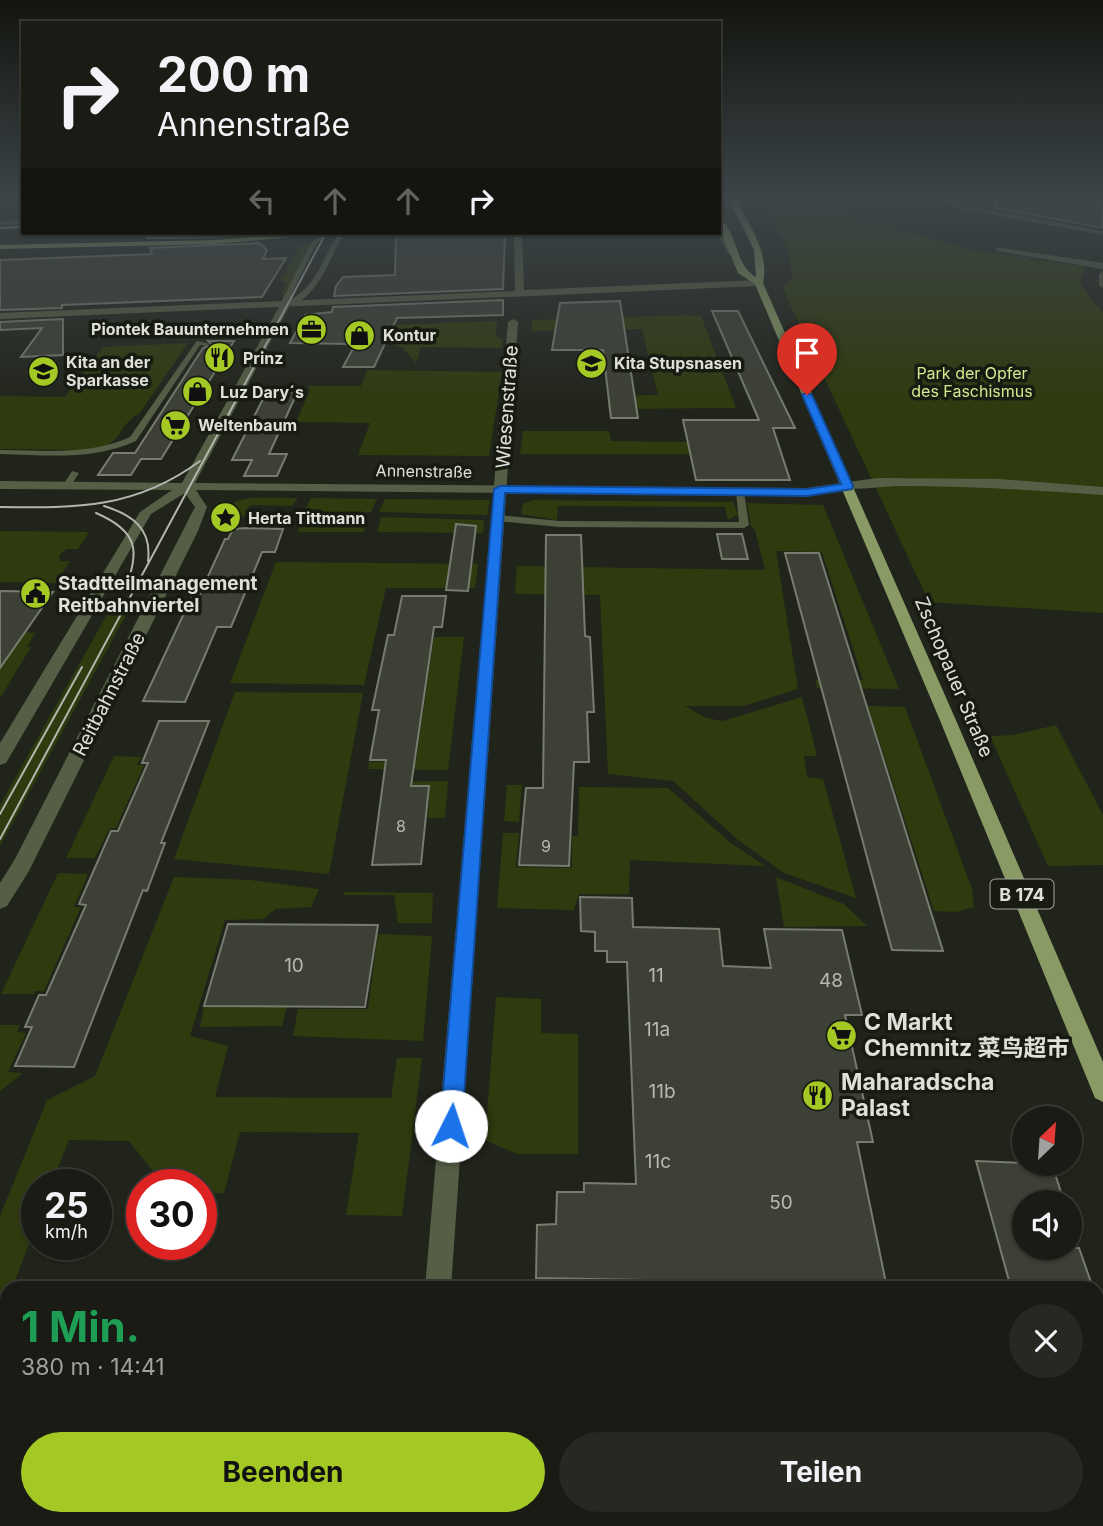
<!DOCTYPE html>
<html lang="de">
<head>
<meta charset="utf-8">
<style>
	:root { --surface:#191b14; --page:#262822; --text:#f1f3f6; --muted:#9fa1a0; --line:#373934; --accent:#a4c824 }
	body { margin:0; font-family:Inter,"Noto Sans SC",sans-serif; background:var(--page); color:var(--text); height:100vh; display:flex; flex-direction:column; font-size:26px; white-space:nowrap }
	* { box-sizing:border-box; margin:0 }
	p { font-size:23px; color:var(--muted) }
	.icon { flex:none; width:38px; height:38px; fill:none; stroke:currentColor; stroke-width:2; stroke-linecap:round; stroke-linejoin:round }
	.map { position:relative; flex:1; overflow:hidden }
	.drawer { position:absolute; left:0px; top:1281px; width:1104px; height:245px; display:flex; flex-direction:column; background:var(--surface); border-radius:21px 21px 0 0; box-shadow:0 2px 5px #0004,0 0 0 2px var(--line) }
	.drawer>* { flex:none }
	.top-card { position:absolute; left:21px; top:21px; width:700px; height:214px; border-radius:0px; box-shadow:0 2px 5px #0004,0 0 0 2px var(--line); background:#191b14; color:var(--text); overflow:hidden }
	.needle { width:46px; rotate:25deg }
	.controls { position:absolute; left:1012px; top:1106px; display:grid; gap:14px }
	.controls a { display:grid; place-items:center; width:70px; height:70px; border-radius:50%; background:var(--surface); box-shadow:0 2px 5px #0004,0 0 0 2px var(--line); font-size:35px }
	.speed { position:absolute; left:21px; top:1169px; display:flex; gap:14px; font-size:35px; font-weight:700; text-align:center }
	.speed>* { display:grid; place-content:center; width:91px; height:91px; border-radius:50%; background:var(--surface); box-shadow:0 2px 5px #0004,0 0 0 2px var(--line); line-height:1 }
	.speed small { font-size:18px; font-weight:400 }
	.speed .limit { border:10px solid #d22; background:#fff; color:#111 }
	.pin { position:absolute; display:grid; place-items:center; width:60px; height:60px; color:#fff; margin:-72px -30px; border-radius:50% 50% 50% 0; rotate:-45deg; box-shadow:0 0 7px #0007 }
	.pin .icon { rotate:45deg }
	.me { position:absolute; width:77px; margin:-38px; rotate:4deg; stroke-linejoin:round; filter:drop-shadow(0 0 5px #0008) }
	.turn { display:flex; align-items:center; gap:24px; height:147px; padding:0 21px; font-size:32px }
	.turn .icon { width:91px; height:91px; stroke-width:2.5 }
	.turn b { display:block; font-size:49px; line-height:60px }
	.lanes { display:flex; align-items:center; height:66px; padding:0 21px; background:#0003; justify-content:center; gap:35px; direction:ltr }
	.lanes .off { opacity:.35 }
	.round { display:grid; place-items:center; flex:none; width:74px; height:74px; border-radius:37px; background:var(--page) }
	.head { display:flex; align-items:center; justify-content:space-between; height:119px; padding:0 21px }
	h1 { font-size:42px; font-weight:700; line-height:52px; color:#1e9e55 }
	.button { display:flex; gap:14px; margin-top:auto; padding:14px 21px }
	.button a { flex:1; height:80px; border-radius:42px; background:var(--accent); color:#111; font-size:28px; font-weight:700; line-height:80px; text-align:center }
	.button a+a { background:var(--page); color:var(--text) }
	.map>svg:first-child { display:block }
	.green { fill:#2f3a0e }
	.building { fill:#3d4035; stroke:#777c6f; stroke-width:2 }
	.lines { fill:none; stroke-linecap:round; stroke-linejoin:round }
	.service { fill:#565e45; fill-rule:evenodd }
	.minor { fill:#565e45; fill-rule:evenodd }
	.tertiary { fill:#565e45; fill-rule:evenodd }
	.primary { fill:#899a64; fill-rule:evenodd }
	.tram { stroke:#b3b6ae; stroke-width:2 }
	.route { fill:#1a73e8; stroke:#114b97; stroke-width:2 }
	.labels { text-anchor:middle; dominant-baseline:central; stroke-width:7; stroke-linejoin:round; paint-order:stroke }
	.far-poi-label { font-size:16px; font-weight:bold; fill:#dee1da; stroke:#181b11; text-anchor:start }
	.far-park-label { font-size:16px; fill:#d0eb8f; stroke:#181b11 }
	.far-street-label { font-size:16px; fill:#dee1da; stroke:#181b11 }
	.number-label { font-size:16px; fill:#b6b9b1 }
	.shield { fill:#181b11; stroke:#a3a69e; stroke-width:2 }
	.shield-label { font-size:18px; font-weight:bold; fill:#dee1da }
	.street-label { font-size:19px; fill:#dee1da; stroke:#181b11 }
	.poi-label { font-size:19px; font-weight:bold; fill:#dee1da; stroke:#181b11; text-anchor:start }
	.near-number-label { font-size:19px; fill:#b6b9b1 }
	.near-poi-label { font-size:23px; font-weight:bold; fill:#dee1da; stroke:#181b11; text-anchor:start }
</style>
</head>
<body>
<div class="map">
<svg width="1103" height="1526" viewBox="0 0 1103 1526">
	<rect width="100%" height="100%" fill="#21241a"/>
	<g class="green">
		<path d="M785,201L848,215L967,249L1085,267L1080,282L1092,301L1103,312V613L929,602L783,289L793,276L784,240L762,204Z"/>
		<path d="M311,243L285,295L281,294L287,284L280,280L302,245Z"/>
		<path d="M688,315L701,316L736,408L608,409V396L658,395L642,329L532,331V320Z"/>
		<path d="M497,321L496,336L503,339L502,348L421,347L416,363L403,348L385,342L391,325Z"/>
		<path d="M188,343L139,414C117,425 125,441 96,450L0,449V396L65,397L103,347Z"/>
		<path d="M367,370L502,372L489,456L358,455L370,423L296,422L310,390L308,386H361Z"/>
		<path d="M523,431H609L611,441L696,442L699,454H520Z"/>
		<path d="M250,498H298L292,506L250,505L244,517L226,516L236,501Z"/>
		<path d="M311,498L377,499L371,512L354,515L303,514Z"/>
		<path d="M385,499L489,500H490L487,515L379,512Z"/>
		<path d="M533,500L733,502L738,514L728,520L725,507L558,506L557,520L521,514L523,504Z"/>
		<path d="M747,503L823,505L899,689L817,688L815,680H863L822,552L776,551L798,689L743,706H685L706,718L723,721L802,697L817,756H804L807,777L823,779L856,898L784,873L737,839L673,781L608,774L600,595L515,594L517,566L765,570L755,530L751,526Z"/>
		<path d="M368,517L364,532H297L302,521H352Z"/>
		<path d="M381,517L482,520L484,522L483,533L377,532Z"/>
		<path d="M0,531L89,532L78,549H67L59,555L60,561H70L56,583L0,582Z"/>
		<path d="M276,562L478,564L475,588H386L364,685L230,683Z"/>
		<path d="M113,604H132L0,846V805Z"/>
		<path d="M24,632L35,633L27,647H31L0,698V669Z"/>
		<path d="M434,637H464L448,770L368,769L369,762H416Z"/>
		<path d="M235,692L363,693L329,874L174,859Z"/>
		<path d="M868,706L905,707L972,889L974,907L956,912L934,911Z"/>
		<path d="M1056,725L1103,815V865L1048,866L990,736L1013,735Z"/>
		<path d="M114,756L141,757L137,765H144L116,828L109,829L95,858H66Z"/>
		<path d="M448,781L445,818H428L430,785L382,786L383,782Z"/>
		<path d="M507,785H522L519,822L504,821Z"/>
		<path d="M579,787L668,788L731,843L765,866L630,860L629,894H579L574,910L497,908L503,833H519L516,867L572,868V836H578Z"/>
		<path d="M58,873L88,874L74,907H81L44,991H35L34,994H1Z"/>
		<path d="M174,877L251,880L319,889L311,907L276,909L263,919L225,920L190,1036L228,1046L215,1097L391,1098L397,1058H422L402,1216L346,1215L359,1133L240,1132L224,1193H201V1185H164L129,1141L69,1140L51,1185H37V1223L12,1288H7V1301L0,1319V1216L47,1100L95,1076Z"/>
		<path d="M776,877L844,904L867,926L784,927Z"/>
		<path d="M344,892L433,893L432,923H398L394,895H343Z"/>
		<path d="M378,934L432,936L423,1041L293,1036L298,1009H368Z"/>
		<path d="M496,997L541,999V1033L578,1034V1154H517L485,1140Z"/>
		<path d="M204,1006H287L282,1026L200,1027Z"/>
		<path d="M0,1025H20L17,1032L26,1033L8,1072L23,1073L0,1091Z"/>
		<path d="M1097,1333L1103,1334V1447L1097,1446Z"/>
		<path d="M272,1519H365L364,1526H274Z"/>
		<path d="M466,1519H1036L1035,1526H466Z"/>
	</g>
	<g class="building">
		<path d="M997,197H1084L1103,203V228L996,208Z"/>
		<path d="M248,233L250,235L216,237L146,238Z"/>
		<path d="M396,233H505L503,289L334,296L336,286L343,277L395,275Z"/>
		<path d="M259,243L267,250L263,259L286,258L262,297L62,305V308L0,310V260L152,254L150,248Z"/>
		<path d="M503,300V315L397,318L374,367H343L355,345L352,344L290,343L305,315L332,312L333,307Z"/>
		<path d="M620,301L638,418H611L603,350H552L560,303Z"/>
		<path d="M712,311H738L795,428H773L790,480H696L683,420H759Z"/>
		<path d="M63,319V355L21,357L42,328L0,330V322Z"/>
		<path d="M208,341H234L161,459H141L131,475H98L113,453H135L203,348L212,345Z"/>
		<path d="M266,393H297L269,454H287L277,476H244L252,460H232Z"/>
		<path d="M456,524L476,526L468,591L446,590Z"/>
		<path d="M247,528L283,529L275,552H262L231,627H217L185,702L143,701L193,594H200L225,539H228L233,529Z"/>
		<path d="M717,534H742L748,559H722Z"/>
		<path d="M546,535H581L585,636L590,637L594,712H587L589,762H574L569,866L519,865L526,788H543Z"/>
		<path d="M785,553H819L943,951L892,950Z"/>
		<path d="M0,591L53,592L0,668Z"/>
		<path d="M402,596H446L442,627H434L411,786H429L421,864L372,865L386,760H370L379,710H372L388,635H394Z"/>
		<path d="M159,721H209L161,843H165L147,891L143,890L74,1067L15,1066L32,1027H25L39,995H46L86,905L79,904L111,831H118L148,763H142Z"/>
		<path d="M580,897L632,898L633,927L719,929L723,966L771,968L764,929L842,930L862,1015H845L873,1142H857L887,1288H700V1281L536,1278L537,1225L556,1224L557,1192H584V1183L636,1184L627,962H607V951H595V932L581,931Z"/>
		<path d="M228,924L378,925L365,1007L204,1006Z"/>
		<path d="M976,1161L1052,1164L1064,1202H1024V1248H1079L1093,1288H1011Z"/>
	</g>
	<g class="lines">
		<g class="service">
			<path d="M23,220V224L0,225V221Z"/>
			<path d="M719,227L722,229L733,255L728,254L718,233Z"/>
			<path d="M323,233H329L316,244L288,301C317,287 323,257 339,233H345C328,258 318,304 283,306L282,300L311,243Z"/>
			<path d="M198,341L209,344L206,346L200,345L136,441C92,461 47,455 0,454V450C45,450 88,456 130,437L196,342Z"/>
			<path d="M72,471L79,473L70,487H64L63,485Z"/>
			<path d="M740,489L744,492L749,525L744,528L560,527L498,521L493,518L498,515L560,521L739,522L736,492Z"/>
		</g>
		<g class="minor">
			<path d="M933,197H943L963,205L1103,231V235L961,209Z"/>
			<path d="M514,233H522L524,290L759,280L763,283L759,286L0,319V313L515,291Z"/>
			<path d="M994,247L1103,263V269L997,251Z"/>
			<path d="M1103,271V288L1099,285V274Z"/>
			<path d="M513,319L518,322L451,1288H425L508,322Z"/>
			<path d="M878,478L999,479L1103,487V495C1035,490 967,486 899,486C886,486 849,492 842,486L848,482Z"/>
			<path d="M405,1519H437L436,1526H404Z"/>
		</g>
		<path class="tertiary" d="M285,302L290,305L195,483L807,488L848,482L854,486L848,490L807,496L196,490L207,507L198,531L29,871L7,906L0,909V883L15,859L195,507L185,493L151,514L6,763L0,765V743L140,512L172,490L0,489V481L182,483L280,305Z"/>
		<g class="primary">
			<path d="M728,197H736C748,225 770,251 763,283L955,718L1103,1062V1102L1095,1098L939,718L755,284L738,273L719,226V218C739,233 734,265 756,277L754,250Z"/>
			<path d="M84,233H137L133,235L87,236Z"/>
			<path d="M302,233H333L216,244L0,249V245L216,240Z"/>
		</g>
		<g class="tram">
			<path d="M1096,197L1103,199"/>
			<path d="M0,228L23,227"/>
			<path d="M104,506C133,515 152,529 148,561"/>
			<path d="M0,507C77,508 135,509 200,461"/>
			<path d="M96,513C138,531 141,551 124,591"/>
			<path d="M0,814L82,667"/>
			<path d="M0,839L326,233"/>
		</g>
	</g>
	<linearGradient id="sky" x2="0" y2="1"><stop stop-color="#12140e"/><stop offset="0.48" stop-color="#3d4549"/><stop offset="1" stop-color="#3d4549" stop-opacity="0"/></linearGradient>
	<rect width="1103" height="410" fill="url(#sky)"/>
	<path class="route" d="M807,392L812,395L853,486L852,489L807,496L505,493L462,1126L459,1134L451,1137L443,1134L440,1126L494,489L500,486L807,489L841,484L802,395Z"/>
	<defs>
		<symbol id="office-disc" viewBox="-11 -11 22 22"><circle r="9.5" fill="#a4c824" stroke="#181b11"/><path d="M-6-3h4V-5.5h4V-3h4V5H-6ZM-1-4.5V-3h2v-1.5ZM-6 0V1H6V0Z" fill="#111"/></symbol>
		<symbol id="shop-disc" viewBox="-11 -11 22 22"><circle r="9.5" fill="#a4c824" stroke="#181b11"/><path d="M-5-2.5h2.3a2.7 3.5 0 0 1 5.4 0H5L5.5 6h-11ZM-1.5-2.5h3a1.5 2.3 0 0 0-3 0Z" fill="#111"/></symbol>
		<symbol id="restaurant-disc" viewBox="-11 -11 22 22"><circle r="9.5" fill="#a4c824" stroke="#181b11"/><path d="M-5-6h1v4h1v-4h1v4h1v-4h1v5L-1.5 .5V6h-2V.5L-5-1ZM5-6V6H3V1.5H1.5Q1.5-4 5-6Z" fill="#111"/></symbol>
		<symbol id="school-disc" viewBox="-11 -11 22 22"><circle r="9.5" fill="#a4c824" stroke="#181b11"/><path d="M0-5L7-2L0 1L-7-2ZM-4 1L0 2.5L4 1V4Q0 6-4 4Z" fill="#111"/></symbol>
		<symbol id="supermarket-disc" viewBox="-11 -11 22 22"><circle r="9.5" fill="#a4c824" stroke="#181b11"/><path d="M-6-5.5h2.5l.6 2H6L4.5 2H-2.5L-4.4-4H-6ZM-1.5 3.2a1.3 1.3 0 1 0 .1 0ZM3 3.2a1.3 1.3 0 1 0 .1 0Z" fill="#111"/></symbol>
		<symbol id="sight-disc" viewBox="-11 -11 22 22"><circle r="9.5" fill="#a4c824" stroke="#181b11"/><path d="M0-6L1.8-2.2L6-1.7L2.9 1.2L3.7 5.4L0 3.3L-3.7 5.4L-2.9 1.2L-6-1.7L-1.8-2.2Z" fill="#111"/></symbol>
		<symbol id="civic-disc" viewBox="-11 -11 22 22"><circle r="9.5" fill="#a4c824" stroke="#181b11"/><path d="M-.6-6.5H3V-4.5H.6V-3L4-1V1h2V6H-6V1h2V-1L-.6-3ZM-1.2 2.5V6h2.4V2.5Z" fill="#111"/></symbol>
	</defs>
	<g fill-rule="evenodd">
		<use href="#office-disc" x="294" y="312" width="35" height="35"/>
		<use href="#shop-disc" x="342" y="318" width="35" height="35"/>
		<use href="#restaurant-disc" x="202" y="340" width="35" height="35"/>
		<use href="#school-disc" x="574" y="346" width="35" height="35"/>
		<use href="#school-disc" x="26" y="354" width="35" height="35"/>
		<use href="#shop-disc" x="180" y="374" width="35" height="35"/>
		<use href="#supermarket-disc" x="158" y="408" width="35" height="35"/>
		<use href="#sight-disc" x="208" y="500" width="35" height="35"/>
		<use href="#civic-disc" x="18" y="576" width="35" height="35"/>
		<use href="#supermarket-disc" x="824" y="1018" width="35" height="35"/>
		<use href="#restaurant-disc" x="800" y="1078" width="35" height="35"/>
	</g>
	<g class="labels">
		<g class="far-poi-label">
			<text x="289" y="329" text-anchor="end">Piontek Bauunternehmen</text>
			<text x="383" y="335">Kontur</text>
			<text x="243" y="358">Prinz</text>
			<text x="66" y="362">Kita an der<tspan x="66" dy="18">Sparkasse</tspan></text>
			<text x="614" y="363">Kita Stupsnasen</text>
			<text x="220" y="392">Luz Dary´s</text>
			<text x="198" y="425">Weltenbaum</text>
			<text x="248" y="518">Herta Tittmann</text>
		</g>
		<g class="far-park-label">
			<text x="972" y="373">Park der Opfer<tspan x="972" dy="18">des Faschismus</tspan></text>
		</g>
		<g class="far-street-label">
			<text transform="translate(424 471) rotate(1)">Annenstraße</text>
		</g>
		<g class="number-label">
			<text x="401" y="826">8</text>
			<text x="546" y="846">9</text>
		</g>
		<rect class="shield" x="990.5" y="879.5" width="63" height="29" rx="5"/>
		<g class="shield-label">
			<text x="1022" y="894">B 174</text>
		</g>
		<g class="street-label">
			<text transform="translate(507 407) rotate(-86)">Wiesenstraße</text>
			<text transform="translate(954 677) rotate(67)">Zschopauer Straße</text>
			<text transform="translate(109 694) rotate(-63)">Reitbahnstraße</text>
		</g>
		<g class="poi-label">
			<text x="58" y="583">Stadtteilmanagement<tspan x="58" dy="22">Reitbahnviertel</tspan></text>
		</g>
		<g class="near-number-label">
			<text x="294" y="965">10</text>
			<text x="656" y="975">11</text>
			<text x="831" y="980">48</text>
			<text x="657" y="1029">11a</text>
			<text x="662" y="1091">11b</text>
			<text x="658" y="1161">11c</text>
			<text x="781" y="1202">50</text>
		</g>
		<g class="near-poi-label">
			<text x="864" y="1022">C Markt<tspan x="864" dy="26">Chemnitz 菜鸟超市</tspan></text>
			<text x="841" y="1082">Maharadscha<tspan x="841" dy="26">Palast</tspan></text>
		</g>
	</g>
</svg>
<div class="controls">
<a><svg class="needle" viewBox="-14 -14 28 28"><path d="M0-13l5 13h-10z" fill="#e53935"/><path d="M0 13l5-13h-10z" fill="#9fa1a0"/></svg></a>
<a><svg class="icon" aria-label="sound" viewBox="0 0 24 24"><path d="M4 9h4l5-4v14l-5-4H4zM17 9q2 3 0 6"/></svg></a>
</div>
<div class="speed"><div>25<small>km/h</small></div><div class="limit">30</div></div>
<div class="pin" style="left:807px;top:395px;background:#d93025"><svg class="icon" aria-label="arrive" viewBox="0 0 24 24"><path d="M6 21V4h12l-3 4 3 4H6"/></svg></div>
<svg class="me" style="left:451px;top:1126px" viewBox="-20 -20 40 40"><circle r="19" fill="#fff"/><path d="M0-13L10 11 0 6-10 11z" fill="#1a73e8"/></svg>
<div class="top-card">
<div class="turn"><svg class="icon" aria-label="right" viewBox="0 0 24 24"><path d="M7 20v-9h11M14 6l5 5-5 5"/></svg><div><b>200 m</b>Annenstraße</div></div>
<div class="lanes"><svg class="icon off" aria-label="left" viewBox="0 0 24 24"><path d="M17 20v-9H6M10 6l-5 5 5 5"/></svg><svg class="icon off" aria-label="ahead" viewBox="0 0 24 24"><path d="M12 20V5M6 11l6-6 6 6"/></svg><svg class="icon off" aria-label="ahead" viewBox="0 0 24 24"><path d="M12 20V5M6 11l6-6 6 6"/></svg><svg class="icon" aria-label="right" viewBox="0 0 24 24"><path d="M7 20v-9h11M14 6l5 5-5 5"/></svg></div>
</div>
<section class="drawer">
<div class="head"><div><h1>1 Min.</h1><p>380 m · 14:41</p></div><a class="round"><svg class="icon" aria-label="close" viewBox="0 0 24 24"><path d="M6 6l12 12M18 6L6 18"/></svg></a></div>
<div class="button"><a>Beenden</a><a>Teilen</a></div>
</section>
</div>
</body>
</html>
